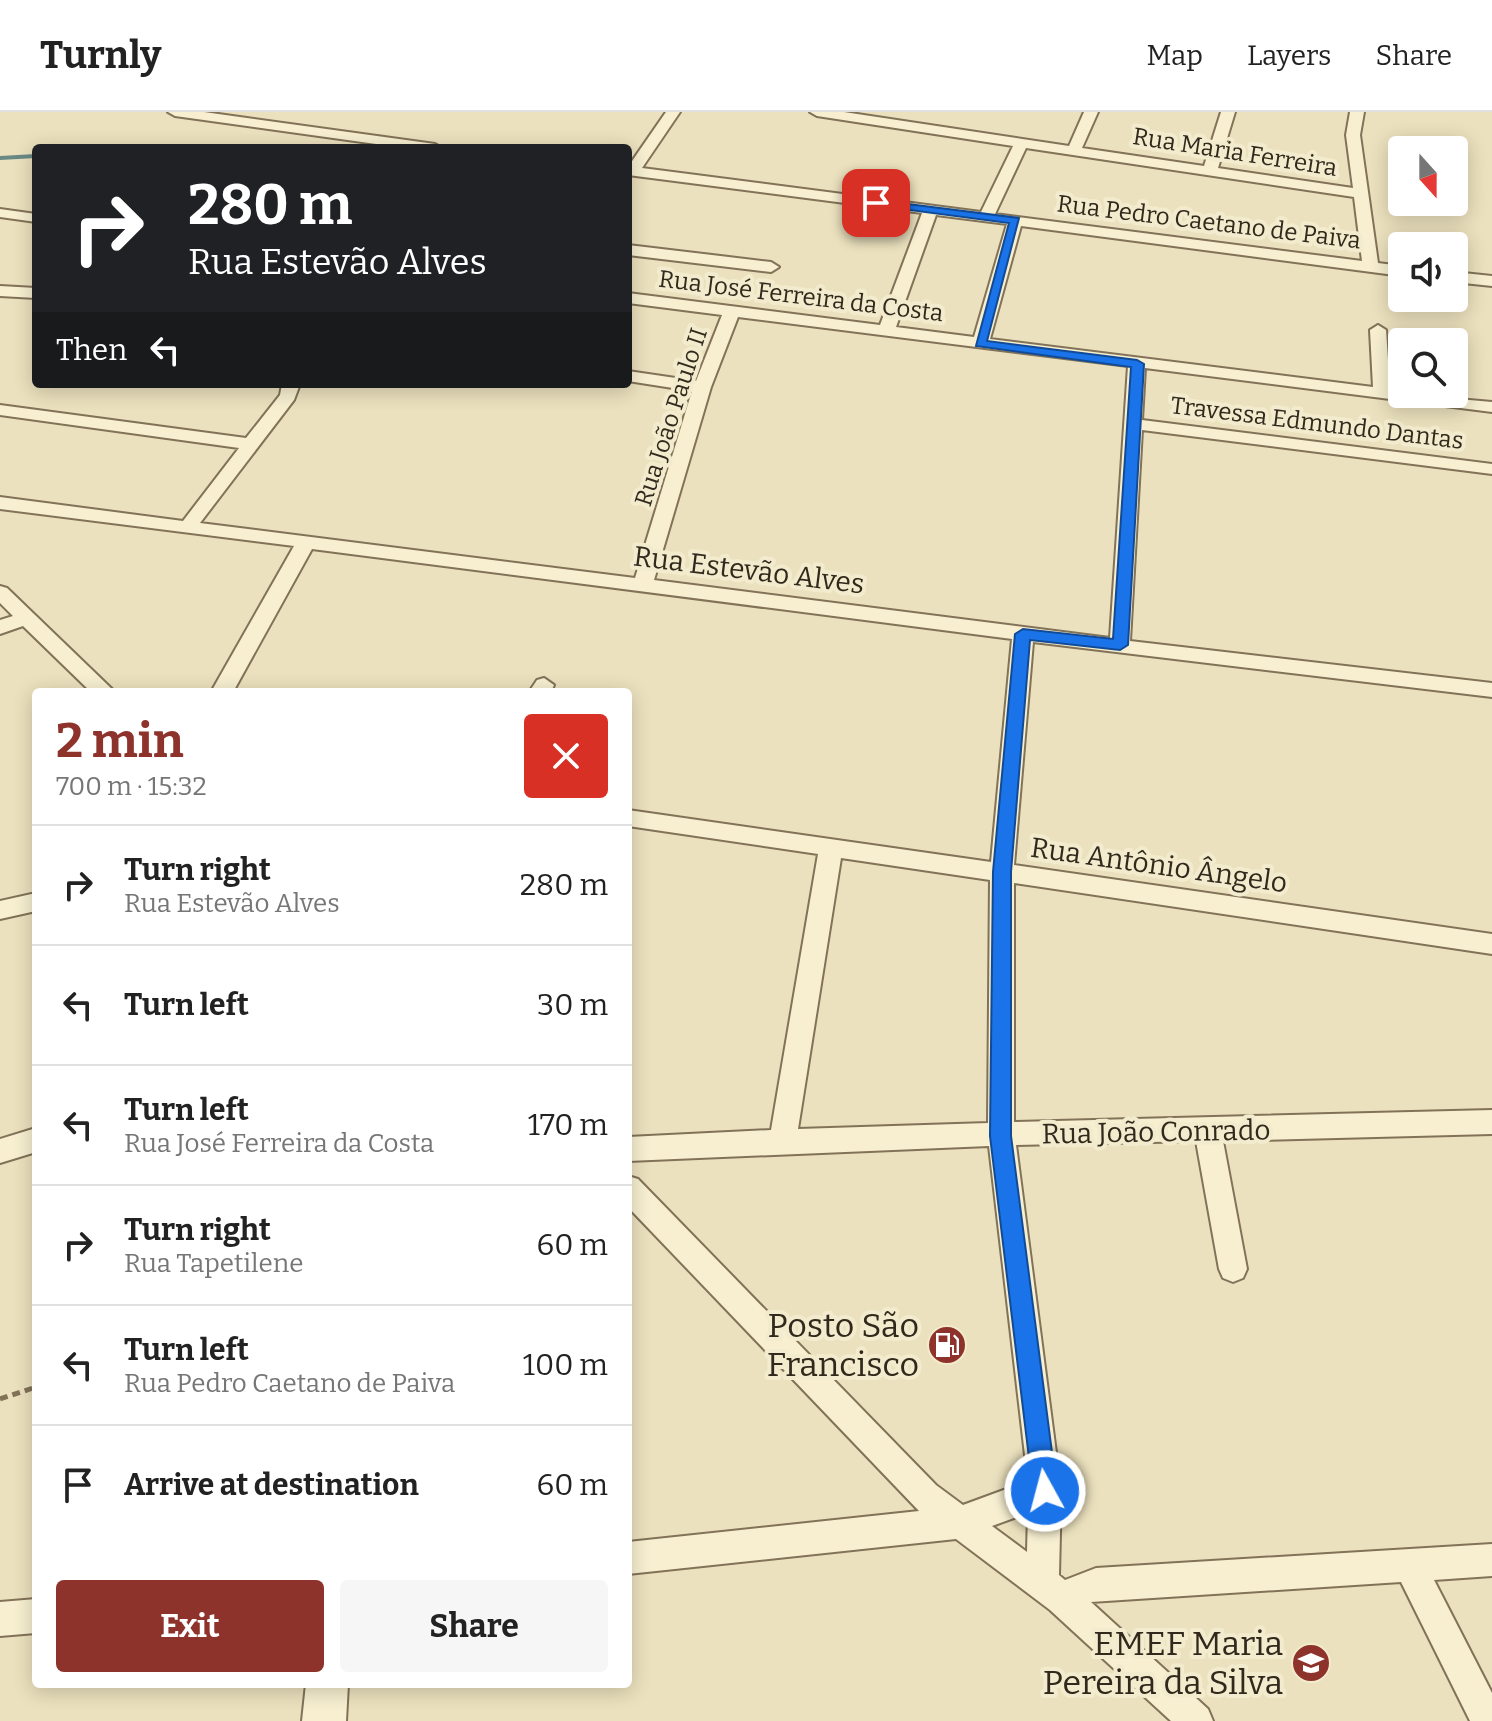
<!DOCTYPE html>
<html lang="en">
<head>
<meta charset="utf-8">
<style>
	:root { --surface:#fff; --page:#f6f6f6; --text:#222; --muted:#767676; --line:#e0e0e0; --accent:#8e332b }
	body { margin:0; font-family:Bitter,serif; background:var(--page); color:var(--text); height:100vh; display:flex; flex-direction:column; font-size:30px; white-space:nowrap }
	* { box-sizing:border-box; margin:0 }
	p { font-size:26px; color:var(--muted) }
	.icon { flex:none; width:44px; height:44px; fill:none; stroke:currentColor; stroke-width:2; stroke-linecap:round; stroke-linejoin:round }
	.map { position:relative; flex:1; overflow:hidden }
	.sheet { position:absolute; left:32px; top:576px; width:600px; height:1000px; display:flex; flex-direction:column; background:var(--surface); border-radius:8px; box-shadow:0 4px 20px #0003 }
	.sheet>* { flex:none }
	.banner { position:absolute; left:32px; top:32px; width:600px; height:244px; border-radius:8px; box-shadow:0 4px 20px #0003; background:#202124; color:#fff; overflow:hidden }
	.needle { width:52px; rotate:159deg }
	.fabs { position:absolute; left:1388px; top:24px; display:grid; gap:16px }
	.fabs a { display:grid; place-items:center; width:80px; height:80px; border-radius:8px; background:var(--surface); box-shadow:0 4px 20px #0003; font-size:40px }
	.pin { position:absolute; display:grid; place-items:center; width:68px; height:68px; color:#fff; margin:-34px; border-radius:16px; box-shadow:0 4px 12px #0006 }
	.me { position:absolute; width:88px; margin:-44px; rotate:353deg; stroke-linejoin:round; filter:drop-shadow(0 0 6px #0008) }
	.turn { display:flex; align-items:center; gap:28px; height:168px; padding:0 24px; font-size:36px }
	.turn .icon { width:104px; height:104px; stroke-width:2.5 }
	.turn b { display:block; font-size:56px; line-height:68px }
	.then { display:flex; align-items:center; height:76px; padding:0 24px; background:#0003; gap:16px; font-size:30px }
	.round { display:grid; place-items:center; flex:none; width:84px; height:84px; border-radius:8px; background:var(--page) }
	.overview { display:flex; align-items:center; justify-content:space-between; height:136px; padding:0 24px }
	h1 { font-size:48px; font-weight:700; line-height:60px; color:var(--accent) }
	.action { display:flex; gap:16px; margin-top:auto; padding:16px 24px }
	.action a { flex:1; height:92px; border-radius:8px; background:var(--accent); color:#fff; font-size:32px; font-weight:700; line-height:92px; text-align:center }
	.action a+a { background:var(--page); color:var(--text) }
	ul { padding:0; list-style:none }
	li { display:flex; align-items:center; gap:24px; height:120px; padding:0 24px; border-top:2px solid var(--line) }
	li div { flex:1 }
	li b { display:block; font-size:30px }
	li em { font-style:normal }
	header { display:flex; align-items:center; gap:48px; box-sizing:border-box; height:112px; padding:0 40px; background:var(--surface); border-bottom:2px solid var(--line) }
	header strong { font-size:38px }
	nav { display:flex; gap:44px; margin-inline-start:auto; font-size:28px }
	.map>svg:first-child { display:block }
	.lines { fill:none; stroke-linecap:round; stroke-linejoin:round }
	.stream { stroke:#698984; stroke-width:4 }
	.minor-casing { stroke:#827258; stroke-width:4 }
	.tertiary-casing { stroke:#827258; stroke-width:4 }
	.path { stroke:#827258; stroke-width:5; stroke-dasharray:8 5; stroke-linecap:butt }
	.minor { fill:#f7efd0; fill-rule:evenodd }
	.tertiary { fill:#f7efd0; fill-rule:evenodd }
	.route { fill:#1a73e8; stroke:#114b97; stroke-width:2 }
	.labels { text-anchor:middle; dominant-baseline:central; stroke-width:8; stroke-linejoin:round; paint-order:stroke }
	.far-street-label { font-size:24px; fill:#32291c; stroke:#f3ebcd }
	.street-label { font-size:28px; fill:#32291c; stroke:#f3ebcd }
	.near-poi-label { font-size:34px; fill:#32291c; stroke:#f3ebcd; text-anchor:end }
</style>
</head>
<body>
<header>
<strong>Turnly</strong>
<nav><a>Map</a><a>Layers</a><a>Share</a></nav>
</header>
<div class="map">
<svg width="1492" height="1609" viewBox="0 0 1492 1609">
	<rect width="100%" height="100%" fill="#ebe1be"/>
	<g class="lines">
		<path class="stream" d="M0,46L36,44"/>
		<defs>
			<g id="minor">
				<path d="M168,0H204L435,32L442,36H405L175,4Z"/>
				<path d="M666,0H680L642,56L981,100L1013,34L817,4L810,0H844L1069,34L1084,0H1098L1082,36L1204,54L1221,0H1235L1218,56L1353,76L1346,23L1350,0H1364L1360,23L1378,151L1402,154V164L1021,114L990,227L1373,275L1370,218L1378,213L1386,218L1390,277L1402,278V282L1492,290V300L1145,256L1142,308L1492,352V362L1142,318L1130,529L1492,571V585L1033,530L1014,753L1492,822V842L1014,771V1010L1492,998V1022L1223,1029L1247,1157L1243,1166L1233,1170L1223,1166L1219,1157L1196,1029L1016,1033L1061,1379L1059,1463L1065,1468L1096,1456L1492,1432V1464L1434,1468L1492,1581V1609H1470L1401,1470L1091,1490L1208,1597L1213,1609H1171L1050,1498L956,1427L628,1462V1430L919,1399L628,1095V1064L638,1067L936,1373L963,1393L1028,1369L989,1034L628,1049V1025L771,1018L818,742L628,714V698L991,750L1012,527L312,437L233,580H211L294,434L0,397V385L183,409L239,336L0,303V293L246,326L280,283L282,272H300L294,288L200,411L635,466L692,279L628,269V259L696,269L722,203L628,191V181L880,213L922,101L628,63V55ZM1026,36L1354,85L1362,149L995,102ZM936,103L1007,112L974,225L896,215ZM738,205L1128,254L1110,526L654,468L711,275ZM841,746L990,768L988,1011L798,1017ZM1028,1401L1027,1440L992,1414Z"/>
				<path d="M0,97L36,102V110L0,105Z"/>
				<path d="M628,133L771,150L779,155L771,160L628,143Z"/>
				<path d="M1454,160L1492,164V174L1454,170Z"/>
				<path d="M0,174L36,176V186L0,184Z"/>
				<path d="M0,474L7,476L115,580H91L23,514L0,522V508L13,504L0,491Z"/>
				<path d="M544,566L554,573L551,580H529L537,568Z"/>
				<path d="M36,781V799L0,807V789Z"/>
				<path d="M36,1016V1040L0,1051V1027Z"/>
				<path d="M36,1487V1521L0,1524V1490Z"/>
			</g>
			<path id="tertiary" d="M306,1572H348L346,1609H302Z"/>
		</defs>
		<use href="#minor" class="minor-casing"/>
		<use href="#tertiary" class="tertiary-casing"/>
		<path class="path" d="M0,1287L36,1275"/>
		<use href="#minor" class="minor"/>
		<use href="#tertiary" class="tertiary"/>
	</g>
	<path class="route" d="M876,88L1019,106L987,229L1137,248L1144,252L1128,533L1120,538L1030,528L1011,760V1024L1057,1379L1053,1387L1045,1391L1036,1387L1033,1379L990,1024L993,760L1015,522L1023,517L1113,527L1131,255L976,234L1009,111L872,93Z"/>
	<defs>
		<symbol id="fuel-disc" viewBox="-11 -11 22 22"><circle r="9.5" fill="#8e332b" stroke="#f3ebcd"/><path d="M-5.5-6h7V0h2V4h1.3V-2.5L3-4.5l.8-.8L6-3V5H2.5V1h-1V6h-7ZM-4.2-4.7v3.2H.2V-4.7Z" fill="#fff"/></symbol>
		<symbol id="school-disc" viewBox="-11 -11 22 22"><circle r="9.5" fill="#8e332b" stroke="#f3ebcd"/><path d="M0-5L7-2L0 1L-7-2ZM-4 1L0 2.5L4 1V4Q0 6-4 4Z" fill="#fff"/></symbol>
	</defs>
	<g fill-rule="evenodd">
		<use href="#fuel-disc" x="925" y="1211" width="44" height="44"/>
		<use href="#school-disc" x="1289" y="1529" width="44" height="44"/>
	</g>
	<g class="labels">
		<g class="far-street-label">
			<text transform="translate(1235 40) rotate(9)">Rua Maria Ferreira</text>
			<text transform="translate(1209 110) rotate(7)">Rua Pedro Caetano de Paiva</text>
			<text transform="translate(801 184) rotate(7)">Rua José Ferreira da Costa</text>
			<text transform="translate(671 305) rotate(-72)">Rua João Paulo II</text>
			<text transform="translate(1317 311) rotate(7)">Travessa Edmundo Dantas</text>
		</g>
		<g class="street-label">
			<text transform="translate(749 458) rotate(7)">Rua Estevão Alves</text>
			<text transform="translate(1159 753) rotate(8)">Rua Antônio Ângelo</text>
			<text transform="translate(1156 1020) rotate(-1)">Rua João Conrado</text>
		</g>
		<g class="near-poi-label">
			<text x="919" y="1213">Posto São<tspan x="919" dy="39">Francisco</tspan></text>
			<text x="1283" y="1531">EMEF Maria<tspan x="1283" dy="39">Pereira da Silva</tspan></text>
		</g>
	</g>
</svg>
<div class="fabs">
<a><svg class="needle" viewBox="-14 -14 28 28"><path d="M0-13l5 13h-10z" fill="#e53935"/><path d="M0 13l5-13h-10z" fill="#767676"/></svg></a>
<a><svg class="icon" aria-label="sound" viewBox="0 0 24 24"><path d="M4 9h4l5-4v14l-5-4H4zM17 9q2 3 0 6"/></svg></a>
<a><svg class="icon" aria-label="search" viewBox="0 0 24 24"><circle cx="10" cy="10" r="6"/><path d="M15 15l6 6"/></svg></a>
</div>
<div class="pin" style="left:876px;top:91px;background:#d93025"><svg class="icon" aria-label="arrive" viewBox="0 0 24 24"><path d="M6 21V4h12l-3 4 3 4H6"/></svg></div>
<svg class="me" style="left:1045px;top:1379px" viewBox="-20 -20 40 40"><circle r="17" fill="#1a73e8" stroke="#fff" stroke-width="3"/><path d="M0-11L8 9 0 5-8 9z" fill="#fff"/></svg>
<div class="banner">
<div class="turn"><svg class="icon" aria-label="right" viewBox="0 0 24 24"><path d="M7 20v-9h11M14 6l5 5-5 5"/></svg><div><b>280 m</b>Rua Estevão Alves</div></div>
<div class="then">Then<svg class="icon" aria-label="left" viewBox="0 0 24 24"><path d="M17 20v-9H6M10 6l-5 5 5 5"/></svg></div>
</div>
<section class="sheet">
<div class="overview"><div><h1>2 min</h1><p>700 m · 15:32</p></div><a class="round" style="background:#d93025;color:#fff"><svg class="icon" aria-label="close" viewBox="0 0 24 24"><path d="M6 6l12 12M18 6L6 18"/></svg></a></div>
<ul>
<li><svg class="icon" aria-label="right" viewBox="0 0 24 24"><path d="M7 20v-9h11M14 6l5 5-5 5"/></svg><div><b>Turn right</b><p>Rua Estevão Alves</p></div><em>280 m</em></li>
<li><svg class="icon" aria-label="left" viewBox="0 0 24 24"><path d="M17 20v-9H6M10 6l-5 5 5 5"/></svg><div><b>Turn left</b></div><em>30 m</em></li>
<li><svg class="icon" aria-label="left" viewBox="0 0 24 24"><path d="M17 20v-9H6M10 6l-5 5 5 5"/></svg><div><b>Turn left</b><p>Rua José Ferreira da Costa</p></div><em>170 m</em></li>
<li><svg class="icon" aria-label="right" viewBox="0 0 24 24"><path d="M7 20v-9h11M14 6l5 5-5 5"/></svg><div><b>Turn right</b><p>Rua Tapetilene</p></div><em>60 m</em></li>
<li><svg class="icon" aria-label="left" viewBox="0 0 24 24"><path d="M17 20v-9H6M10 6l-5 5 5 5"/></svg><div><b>Turn left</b><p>Rua Pedro Caetano de Paiva</p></div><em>100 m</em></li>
<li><svg class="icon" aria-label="arrive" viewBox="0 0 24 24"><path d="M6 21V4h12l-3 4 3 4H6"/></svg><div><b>Arrive at destination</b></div><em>60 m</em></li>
</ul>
<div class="action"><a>Exit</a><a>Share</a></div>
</section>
</div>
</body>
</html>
